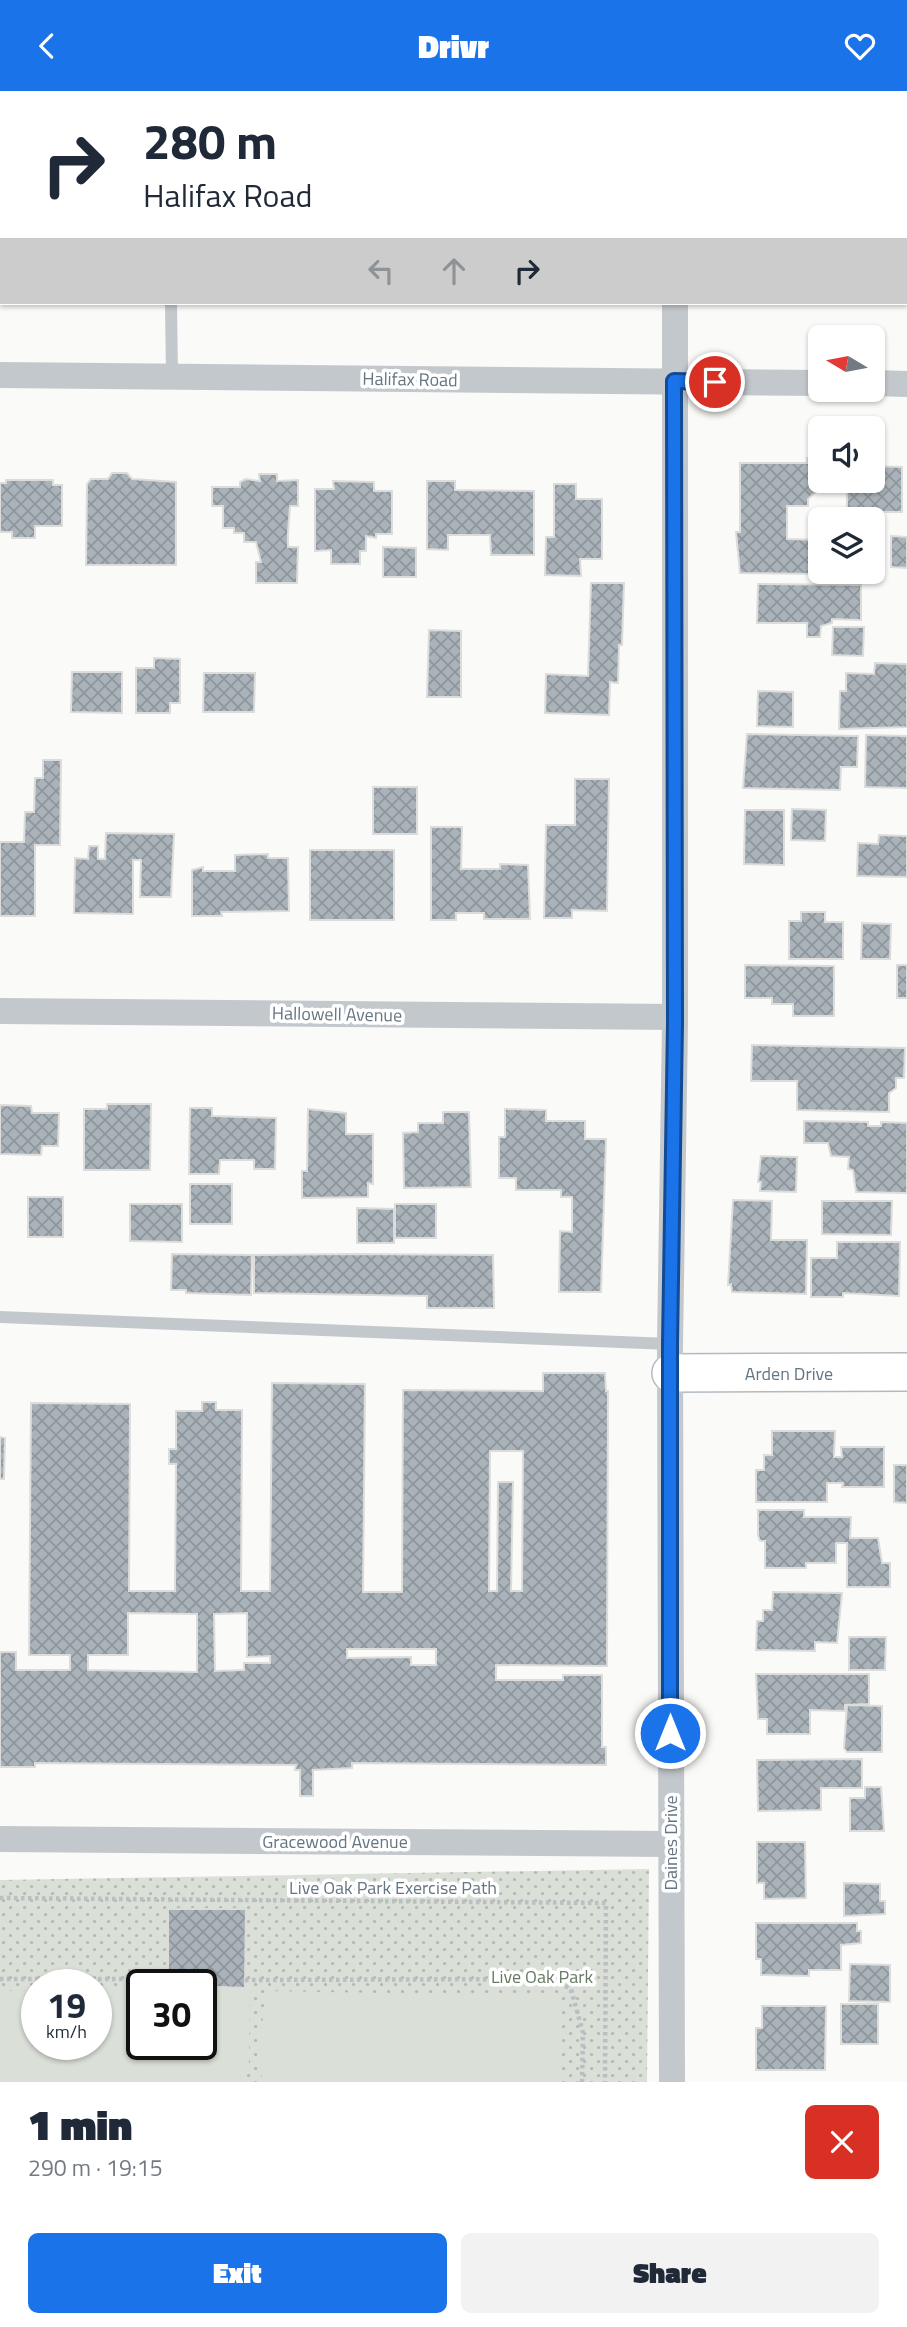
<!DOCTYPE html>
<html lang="en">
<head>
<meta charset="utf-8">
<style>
	:root { --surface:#fff; --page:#f2f2f3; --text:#1f2937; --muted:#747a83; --accent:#1a73e8 }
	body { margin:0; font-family:"Titillium Web",sans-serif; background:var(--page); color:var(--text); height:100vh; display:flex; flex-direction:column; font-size:26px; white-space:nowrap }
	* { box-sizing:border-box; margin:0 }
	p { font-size:23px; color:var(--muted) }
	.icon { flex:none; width:38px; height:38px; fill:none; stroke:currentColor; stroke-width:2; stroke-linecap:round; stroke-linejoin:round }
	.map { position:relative; height:1991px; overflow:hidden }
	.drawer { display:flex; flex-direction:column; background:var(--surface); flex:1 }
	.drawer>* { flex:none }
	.banner { position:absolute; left:0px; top:0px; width:908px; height:214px; box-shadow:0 2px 5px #0004; background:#fff; color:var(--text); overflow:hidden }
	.needle { width:46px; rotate:280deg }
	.tools { position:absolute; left:808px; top:234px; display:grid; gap:14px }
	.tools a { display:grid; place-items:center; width:77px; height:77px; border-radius:10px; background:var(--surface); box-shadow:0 2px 5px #0004; font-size:35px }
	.speed { position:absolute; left:21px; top:1878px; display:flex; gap:14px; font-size:35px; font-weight:700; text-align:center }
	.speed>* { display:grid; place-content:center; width:91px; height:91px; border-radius:50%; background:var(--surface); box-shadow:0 2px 5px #0004; line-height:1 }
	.speed small { font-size:18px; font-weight:400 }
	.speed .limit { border:4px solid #111; border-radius:10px; background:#fff; color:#111 }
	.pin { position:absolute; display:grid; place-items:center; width:60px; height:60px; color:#fff; margin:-30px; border:4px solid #fff; border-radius:50%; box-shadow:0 2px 7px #0007 }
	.me { position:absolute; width:77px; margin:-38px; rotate:0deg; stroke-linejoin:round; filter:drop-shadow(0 0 5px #0008) }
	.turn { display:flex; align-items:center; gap:24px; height:147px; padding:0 28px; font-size:32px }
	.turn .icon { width:91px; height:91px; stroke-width:2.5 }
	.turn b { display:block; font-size:49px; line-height:60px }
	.lanes { display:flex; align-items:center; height:66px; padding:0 28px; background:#0003; justify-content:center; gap:35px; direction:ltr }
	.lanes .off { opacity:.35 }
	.round { display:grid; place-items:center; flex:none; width:74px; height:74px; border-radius:10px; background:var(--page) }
	.headline { display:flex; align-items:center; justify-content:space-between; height:119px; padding:0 28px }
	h1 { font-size:42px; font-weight:800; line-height:52px }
	.cta { display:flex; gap:14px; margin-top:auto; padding:14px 28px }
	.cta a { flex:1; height:80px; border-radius:10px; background:var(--accent); color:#fff; font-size:28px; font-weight:800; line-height:80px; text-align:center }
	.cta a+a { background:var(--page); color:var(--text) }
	header { display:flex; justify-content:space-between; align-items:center; height:91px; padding:0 28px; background:var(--accent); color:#fff; font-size:32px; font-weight:800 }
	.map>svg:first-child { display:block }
	.green { fill:url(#green-dots); fill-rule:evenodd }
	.pitch { fill:#dadfd7 }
	.building { fill:url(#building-cross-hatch); stroke:#dcdcda; stroke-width:2; fill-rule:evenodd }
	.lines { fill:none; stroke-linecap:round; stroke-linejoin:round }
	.secondary-casing { stroke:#b3babf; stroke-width:40 }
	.path { stroke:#bbbfc2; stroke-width:4.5; stroke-dasharray:3.5 3.5; stroke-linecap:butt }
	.lane { stroke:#c3c8cc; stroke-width:12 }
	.street { stroke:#c3c8cc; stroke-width:26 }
	.secondary { stroke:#fff; stroke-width:37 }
	.route-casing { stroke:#114b97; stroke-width:18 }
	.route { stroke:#1a73e8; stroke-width:12 }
	.labels { text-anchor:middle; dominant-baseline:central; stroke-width:7; stroke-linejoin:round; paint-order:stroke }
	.street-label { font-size:18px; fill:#657683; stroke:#fff }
	.park-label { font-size:18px; fill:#687a64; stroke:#fff }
</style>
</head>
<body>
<header><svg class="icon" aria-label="back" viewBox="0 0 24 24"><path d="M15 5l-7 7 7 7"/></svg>Drivr<svg class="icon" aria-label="heart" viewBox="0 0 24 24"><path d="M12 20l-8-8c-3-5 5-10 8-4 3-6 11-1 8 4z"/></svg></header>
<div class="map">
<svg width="907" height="1991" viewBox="0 0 907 1991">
	<defs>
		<pattern id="green-dots" width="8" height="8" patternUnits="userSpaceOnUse" patternTransform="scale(1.75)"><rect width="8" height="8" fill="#dadfd7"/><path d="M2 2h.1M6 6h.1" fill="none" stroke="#b4b9b4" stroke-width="1.8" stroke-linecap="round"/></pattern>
		<pattern id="building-cross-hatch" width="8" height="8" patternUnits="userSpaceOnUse" patternTransform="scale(1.75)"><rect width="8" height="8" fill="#aab3b9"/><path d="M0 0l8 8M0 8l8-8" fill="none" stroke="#8e969c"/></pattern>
	</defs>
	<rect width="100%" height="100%" fill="#fafaf8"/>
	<path class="green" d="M649,1778L647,1991H0V1789ZM37,1894H96V1953H37ZM142,1894H201V1953H142Z"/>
	<g class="pitch">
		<path d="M250,1897L249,1971L244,1991H0V1900L37,1899V1953H96V1899L142,1898V1953H201V1898Z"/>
		<path d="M266,1900L560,1905V1991H263L258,1968Z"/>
	</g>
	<g class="building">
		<path d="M807,367H821V390H824V400H817L808,408V415H787V448L819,449L818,483L740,482L736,441H740V372H807Z"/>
		<path d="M873,375L902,376V421H847V390H873Z"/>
		<path d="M112,382H127L132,388L176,391V474H86L87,393L91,388H108Z"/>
		<path d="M259,383H277V390L298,389V415H290L288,442V456H298L297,492H256V471H261L256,451H244V442H234V437H223V415H212V396H240V391L246,388L260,390Z"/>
		<path d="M6,389H53V394H62V435H35V447H12V441H0V392H6Z"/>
		<path d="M333,390L374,391V400H392V443H376V447L366,445V460H360V473H331V459L315,460V398H334Z"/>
		<path d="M427,390H455V399L534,400V464H491L490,444H448V459L427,458Z"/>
		<path d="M554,393H576V408H602V468H580L581,485L545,484L546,446H554Z"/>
		<path d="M891,445L907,446V477L891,476Z"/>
		<path d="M383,456L416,457V486H383Z"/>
		<path d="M591,492H624L622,554H619L618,592L610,591L609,624L545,622L546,583L588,585Z"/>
		<path d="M758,493L861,494V529L832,528V532L821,535L820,546H807V532H757Z"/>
		<path d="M833,536H864L863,565L832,564Z"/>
		<path d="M429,539L461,540V606H427Z"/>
		<path d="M154,567L180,568V612H170V622H136V577H154Z"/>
		<path d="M875,572L907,573V636L839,638L840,600H846V582L874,583Z"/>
		<path d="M72,581H122V622L71,621Z"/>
		<path d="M204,582H255L254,621H203Z"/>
		<path d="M758,600L793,601V636L757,635Z"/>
		<path d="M747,643L858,645L857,676H841L840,699L743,697Z"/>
		<path d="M866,644L907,645V697L865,696Z"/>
		<path d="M43,669H61L60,754H35V825H0V751H24L25,721H34L35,687H43Z"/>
		<path d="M575,688H609L607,820L572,819V827H544L546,734H575Z"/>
		<rect x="373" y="696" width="44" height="47"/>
		<path d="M792,718L826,719L825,750L791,749Z"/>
		<path d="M745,719H784V774L744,773Z"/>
		<path d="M431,736H462L461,778H500V773L528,774L530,828H484V822H456V829H431Z"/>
		<path d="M106,742L174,743L171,806H140L141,769H133V823L74,822L75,767L88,768L89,755H98V768H105Z"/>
		<path d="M879,744L907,745V786L857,785L858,752L878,753Z"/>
		<rect x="310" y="759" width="84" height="70"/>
		<path d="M268,763V767H288L289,820L221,821L222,825H192V779L203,776V780H235V764Z"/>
		<path d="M801,821H825V831H843V868H789V830H801Z"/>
		<path d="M862,832L891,833L890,868H861Z"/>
		<path d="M745,874L834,875V925H793V913H772V907H745Z"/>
		<rect x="897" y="874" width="10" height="33"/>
		<path d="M752,954L905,957L904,987H896V997L889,1002V1021L797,1019V990H751Z"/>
		<path d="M107,1013H151L150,1079H84V1018H107Z"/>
		<path d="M0,1014L31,1015L32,1022H59L58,1055H42L41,1064L0,1063Z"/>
		<path d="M190,1017H212V1025L276,1027L275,1078H254V1069H220L219,1083H189Z"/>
		<path d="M308,1018L346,1022V1043H373V1093L368,1092V1106L302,1107V1080H307Z"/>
		<path d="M505,1018L546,1019V1030H585V1048H606L601,1201H559L560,1140L572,1141V1106H561V1099H516V1087H499V1046H505Z"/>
		<path d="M443,1021H469L471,1096L404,1097L403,1042L418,1041V1032H443Z"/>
		<path d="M804,1030L868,1031V1035H881V1031L907,1032V1102L856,1101L853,1079L848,1078L849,1066L831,1065L828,1052H804Z"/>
		<path d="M761,1065L797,1066L796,1101L760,1100L761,1091H758Z"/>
		<rect x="190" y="1093" width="42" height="40"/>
		<rect x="28" y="1106" width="35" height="40"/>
		<path d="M733,1109L772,1110L771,1149H807L806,1203L732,1201L731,1193L728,1194Z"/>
		<path d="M822,1110H892L891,1144L822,1143Z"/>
		<path d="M130,1113H182V1151L130,1150Z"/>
		<rect x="395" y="1113" width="41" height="34"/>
		<path d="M357,1117L394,1118V1152H357Z"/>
		<path d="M837,1151H900L899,1205L843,1202V1206H811V1167H837Z"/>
		<path d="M172,1163L252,1164L251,1204L186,1202V1199H171Z"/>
		<path d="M353,1163L493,1164L494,1217H427V1205L254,1202V1164Z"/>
		<path d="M543,1282H605L606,1300H608L607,1575L496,1574V1589H563V1584H602V1656H606V1674L352,1672V1677L313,1679V1705H300V1679H295L296,1674L35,1672V1676H0V1561H16V1579H70V1564H29L31,1312L130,1313L129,1500H175L176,1373H169V1358H176V1320H202V1311H216V1319H242L241,1500H270L272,1292L365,1293L363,1501H402L403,1299L543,1300ZM490,1360H523L522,1500H511L513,1391H498L497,1500H489ZM128,1522L197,1523V1581L88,1579V1564H128ZM247,1522V1566L270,1565V1572H244V1579L215,1580L214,1523ZM347,1558H436V1574H411V1566L347,1567Z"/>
		<path d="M772,1340H835L834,1366H842L841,1356H884V1396H842L843,1392H827V1411H756V1379H764V1364H772Z"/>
		<path d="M0,1346L5,1347L4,1388H0Z"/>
		<path d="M894,1374H907V1412L894,1411Z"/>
		<path d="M758,1419H804V1426H851L850,1447H878L882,1472H890V1496H847V1452H836V1472H806V1477H765V1450H760L758,1444Z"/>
		<path d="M773,1501L842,1502L837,1552L815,1551V1560L756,1559L757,1530H763V1519H772Z"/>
		<path d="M849,1546H886L885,1579H849Z"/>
		<path d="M756,1583H869V1613L845,1614V1620L810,1619V1643H767V1628H758Z"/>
		<path d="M847,1614L882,1615V1661H847L844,1657Z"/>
		<path d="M862,1668V1697H821V1719L758,1720L757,1669Z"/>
		<path d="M865,1696H881L884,1740H850V1707H865Z"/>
		<path d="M757,1751H805L806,1807L764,1808V1792H757Z"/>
		<path d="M844,1792L880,1793V1810H885V1823L844,1825Z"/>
		<path d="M168,1818H246L245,1897L168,1894Z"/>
		<path d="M756,1832H857V1840H861V1852L841,1854V1879H809V1885L761,1884V1868H756Z"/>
		<path d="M850,1873L890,1874V1911L849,1910Z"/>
		<rect x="841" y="1913" width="37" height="40"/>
		<path d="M762,1915H826L825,1979H756V1937H762Z"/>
	</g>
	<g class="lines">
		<defs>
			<path id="secondary" d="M671,1282L907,1281"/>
		</defs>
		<use href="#secondary" class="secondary-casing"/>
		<g class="path">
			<path d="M0,1807L606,1812L605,1991"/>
			<path d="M0,1888H168"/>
			<path d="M245,1889L552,1888L571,1898L583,1942L582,1991"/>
		</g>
		<g class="lane">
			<path d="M170,0V2"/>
			<path d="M171,212L172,285"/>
			<path d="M0,1226L670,1253"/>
		</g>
		<g class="street">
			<path d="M678,2V0"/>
			<path d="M0,284L821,292"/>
			<path d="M873,292L907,293"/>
			<path d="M0,920L674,926"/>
			<path d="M0,1748L670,1753"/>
			<path d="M672,1991L670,1253L675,932V212"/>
		</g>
		<use href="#secondary" class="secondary"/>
	</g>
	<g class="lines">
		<defs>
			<path id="route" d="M670,1642V1253L675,932L674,290L715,291"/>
		</defs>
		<use href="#route" class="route-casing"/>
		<use href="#route" class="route"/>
	</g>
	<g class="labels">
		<g class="street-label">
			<text transform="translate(410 288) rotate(1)">Halifax Road</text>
			<text transform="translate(337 923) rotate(1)">Hallowell Avenue</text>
			<text x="789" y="1282">Arden Drive</text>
			<text x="335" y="1750">Gracewood Avenue</text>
			<text transform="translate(670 1752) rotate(-90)">Daines Drive</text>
			<text x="393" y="1796">Live Oak Park Exercise Path</text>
		</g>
		<g class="park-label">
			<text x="542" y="1885">Live Oak Park</text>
		</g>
	</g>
</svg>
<div class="tools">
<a><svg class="needle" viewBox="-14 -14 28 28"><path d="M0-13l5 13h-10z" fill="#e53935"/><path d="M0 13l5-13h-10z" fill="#747a83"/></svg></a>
<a><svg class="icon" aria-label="sound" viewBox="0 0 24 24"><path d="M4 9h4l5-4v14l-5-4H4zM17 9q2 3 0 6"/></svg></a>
<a><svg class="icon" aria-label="layers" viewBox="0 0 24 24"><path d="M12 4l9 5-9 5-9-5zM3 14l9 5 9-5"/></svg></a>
</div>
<div class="speed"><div>19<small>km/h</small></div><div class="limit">30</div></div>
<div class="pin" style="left:715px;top:291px;background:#d93025"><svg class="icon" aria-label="arrive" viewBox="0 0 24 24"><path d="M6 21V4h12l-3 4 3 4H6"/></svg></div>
<svg class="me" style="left:670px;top:1642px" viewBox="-20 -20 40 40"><circle r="17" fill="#1a73e8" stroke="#fff" stroke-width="3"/><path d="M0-11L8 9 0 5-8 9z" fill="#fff"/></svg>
<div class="banner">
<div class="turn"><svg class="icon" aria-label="right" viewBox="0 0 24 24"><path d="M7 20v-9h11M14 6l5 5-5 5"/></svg><div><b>280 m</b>Halifax Road</div></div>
<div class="lanes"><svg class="icon off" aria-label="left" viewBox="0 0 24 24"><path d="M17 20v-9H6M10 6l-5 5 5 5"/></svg><svg class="icon off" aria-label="ahead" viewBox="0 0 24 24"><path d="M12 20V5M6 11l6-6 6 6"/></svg><svg class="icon" aria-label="right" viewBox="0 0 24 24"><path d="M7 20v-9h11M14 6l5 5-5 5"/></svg></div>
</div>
</div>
<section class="drawer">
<div class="headline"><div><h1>1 min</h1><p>290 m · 19:15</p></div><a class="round" style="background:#d93025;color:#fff"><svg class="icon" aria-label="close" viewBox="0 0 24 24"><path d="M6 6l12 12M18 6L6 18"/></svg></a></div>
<div class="cta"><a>Exit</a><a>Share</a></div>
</section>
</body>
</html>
